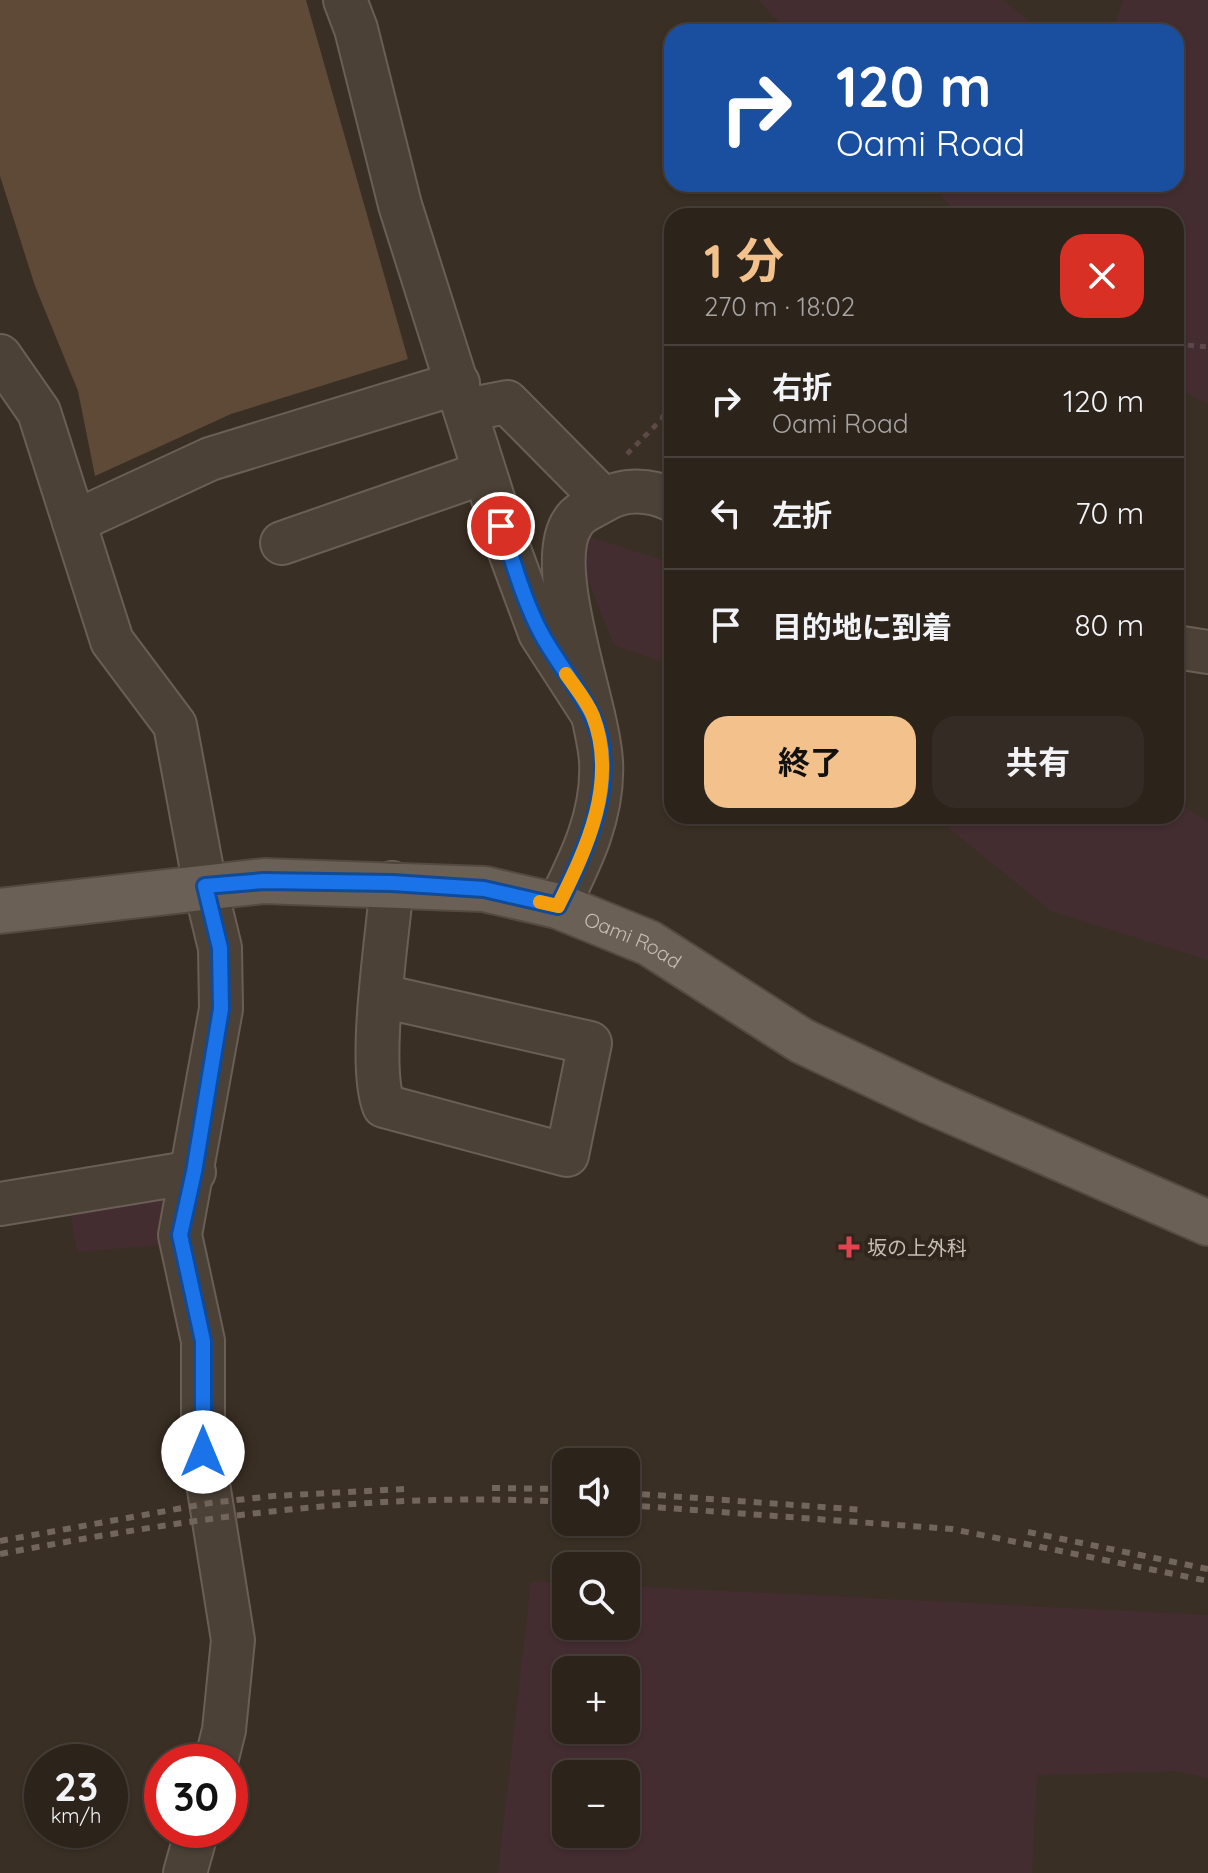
<!DOCTYPE html>
<html lang="ja">
<head>
<meta charset="utf-8">
<style>
	:root { --surface:#2c231b; --page:#342b24; --text:#f1f3f6; --muted:#a6a4a3; --line:#48403a; --accent:#f2c18c }
	body { margin:0; font-family:Quicksand,"Noto Sans JP",sans-serif; background:var(--page); color:var(--text); height:100vh; display:flex; flex-direction:column; font-size:30px; white-space:nowrap }
	* { box-sizing:border-box; margin:0 }
	p { font-size:26px; color:var(--muted) }
	.icon { flex:none; width:44px; height:44px; fill:none; stroke:currentColor; stroke-width:2; stroke-linecap:round; stroke-linejoin:round }
	.map { position:relative; flex:1; overflow:hidden }
	.panel { position:absolute; left:664px; top:208px; width:520px; height:616px; display:flex; flex-direction:column; background:var(--surface); border-radius:24px; box-shadow:0 2px 6px #0004,0 0 0 2px var(--line) }
	.panel>* { flex:none }
	.guide { position:absolute; left:664px; top:24px; width:520px; height:168px; border-radius:24px; box-shadow:0 2px 6px #0004,0 0 0 2px var(--line); background:#1a4fa0; color:#fff; overflow:hidden }
	.controls { position:absolute; left:552px; top:1448px; display:grid; gap:16px }
	.controls a { display:grid; place-items:center; width:88px; height:88px; border-radius:16px; background:var(--surface); box-shadow:0 2px 6px #0004,0 0 0 2px var(--line); font-size:40px }
	.speed { position:absolute; left:24px; top:1744px; display:flex; gap:16px; font-size:40px; font-weight:700; text-align:center }
	.speed>* { display:grid; place-content:center; width:104px; height:104px; border-radius:50%; background:var(--surface); box-shadow:0 2px 6px #0004,0 0 0 2px var(--line); line-height:1 }
	.speed small { font-size:20px; font-weight:400 }
	.speed .limit { border:12px solid #d22; background:#fff; color:#111 }
	.pin { position:absolute; display:grid; place-items:center; width:68px; height:68px; color:#fff; margin:-34px; border:4px solid #fff; border-radius:50%; box-shadow:0 2px 8px #0007 }
	.me { position:absolute; width:88px; margin:-44px; rotate:0deg; stroke-linejoin:round; filter:drop-shadow(0 0 6px #0008) }
	.turn { display:flex; align-items:center; gap:28px; height:168px; padding:0 40px; font-size:36px }
	.turn .icon { width:104px; height:104px; stroke-width:2.5 }
	.turn b { display:block; font-size:56px; line-height:68px }
	.round { display:grid; place-items:center; flex:none; width:84px; height:84px; border-radius:24px; background:var(--page) }
	.headline { display:flex; align-items:center; justify-content:space-between; height:136px; padding:0 40px }
	h1 { font-size:48px; font-weight:700; line-height:60px; color:var(--accent) }
	.button { display:flex; gap:16px; margin-top:auto; padding:16px 40px }
	.button a { flex:1; height:92px; border-radius:24px; background:var(--accent); color:#111; font-size:32px; font-weight:700; line-height:92px; text-align:center }
	.button a+a { background:var(--page); color:var(--text) }
	ul { padding:0; list-style:none }
	li { display:flex; align-items:center; gap:24px; height:112px; padding:0 40px; border-top:2px solid var(--line) }
	li div { flex:1 }
	li b { display:block; font-size:30px }
	li em { font-style:normal }
	.map>svg:first-child { display:block }
	.green { fill:#442d31; fill-rule:evenodd }
	.water { fill:#5f4a37 }
	.lines { fill:none; stroke-linecap:round; stroke-linejoin:round }
	.minor-casing { stroke:#695f56; stroke-width:46 }
	.major-casing { stroke:#544a41; stroke-width:48 }
	.path { stroke:#5d4948; stroke-width:5; stroke-dasharray:6 6; stroke-linecap:butt }
	.minor { stroke:#4b4137; stroke-width:42 }
	.major { stroke:#6b6055; stroke-width:44 }
	.rail { stroke:#72655a; stroke-width:6; stroke-dasharray:8 8; stroke-linecap:butt }
	.route-casing { stroke:#114b97; stroke-width:20 }
	.route { stroke:#1a73e8; stroke-width:14 }
	.slow { stroke:#f59e0b; stroke-width:14 }
	.health-dot { fill:#e0444e; stroke:#30261d; stroke-width:3 }
	.labels { text-anchor:middle; dominant-baseline:central; stroke-width:8; stroke-linejoin:round; paint-order:stroke }
	.street-label { font-size:20px; fill:#c6bdb3; stroke:#30261d }
	.poi-label { font-size:20px; fill:#c6bdb3; stroke:#30261d; text-anchor:start }
</style>
</head>
<body>
<div class="map">
<svg width="1208" height="1873" viewBox="0 0 1208 1873">
	<rect width="100%" height="100%" fill="#3a2f24"/>
	<g class="green">
		<path d="M758,0H1003L1044,32H788Z"/>
		<path d="M1123,0H1208V404L1176,387V216H960L930,184H1176V32H1112Z"/>
		<path d="M568,530L672,563V665L614,645Z"/>
		<path d="M1176,801L1208,822V960L1051,911L934,816H1176Z"/>
		<path d="M174,1196L162,1245L77,1252L69,1202Z"/>
		<path d="M531,1581L566,1583V1626H626V1586L1208,1615V1778L1176,1771L1037,1775L1032,1873H498ZM626,1670V1730H566V1670ZM566,1774H626V1834H566Z"/>
	</g>
	<path class="water" d="M0,0H306L408,359L231,414L95,476L78,391L35,286L0,176Z"/>
	<g class="lines">
		<defs>
			<g id="minor">
				<path d="M345,0L356,29L400,205L510,552L540,633L593,715"/>
				<path d="M0,356L39,412L112,641L175,725L205,886L220,948L221,1009L180,1235L203,1341V1452L233,1640L224,1730L216,1762"/>
				<path d="M466,410L507,402L604,500"/>
				<path d="M74,522L210,459L458,383"/>
				<path d="M282,543L483,473"/>
				<path d="M1176,647L1208,652"/>
				<path d="M558,906C581,860 604,814 601,761C598,705 542,566 573,522C578,513 594,506 603,501C623,488 650,489 672,500"/>
				<path d="M382,996L590,1043L567,1155L384,1106C367,1064 388,935 392,883"/>
				<path d="M0,1204L194,1172"/>
				<path d="M185,1873L197,1830"/>
			</g>
			<g id="major">
				<path id="s1" d="M0,911L264,881L484,889L558,906L649,943L802,1041L929,1101L1208,1223"/>
			</g>
		</defs>
		<use href="#minor" class="minor-casing"/>
		<use href="#major" class="major-casing"/>
		<g class="path">
			<path d="M1176,344L1208,347"/>
			<path d="M627,454L662,419L672,389"/>
		</g>
		<use href="#minor" class="minor"/>
		<use href="#major" class="major"/>
		<g class="rail">
			<path d="M492,1488L566,1489"/>
			<path d="M626,1493L865,1510"/>
			<path d="M626,1505L952,1529L1208,1581"/>
			<path d="M1028,1532L1208,1569"/>
			<path d="M0,1541L210,1503L273,1496L404,1489"/>
			<path d="M0,1554C191,1518 371,1491 566,1502"/>
		</g>
	</g>
	<g class="lines">
		<defs>
			<path id="route" d="M203,1452V1341L180,1235L194,1172L221,1009L220,948L205,886L264,881L392,883L484,889L558,906C586,851 622,775 591,713C577,686 557,662 542,635C524,602 513,561 501,526"/>
		</defs>
		<use href="#route" class="route-casing"/>
		<use href="#route" class="route"/>
		<path class="slow" d="M540,902L558,906C587,848 618,782 593,716C587,701 575,687 566,674"/>
	</g>
	<path class="health-dot" d="M845 1235h8v8h8v8h-8v8h-8v-8h-8v-8h8z"/>
	<g class="labels">
		<g class="street-label">
			<text stroke="none"><textPath href="#s1" startOffset="644">Oami Road</textPath></text>
		</g>
		<g class="poi-label">
			<text x="867" y="1247">坂の上外科</text>
		</g>
	</g>
</svg>
<div class="controls">
<a><svg class="icon" aria-label="sound" viewBox="0 0 24 24"><path d="M4 9h4l5-4v14l-5-4H4zM17 9q2 3 0 6"/></svg></a>
<a><svg class="icon" aria-label="search" viewBox="0 0 24 24"><circle cx="10" cy="10" r="6"/><path d="M15 15l6 6"/></svg></a>
<a>+</a>
<a>−</a>
</div>
<div class="speed"><div>23<small>km/h</small></div><div class="limit">30</div></div>
<div class="pin" style="left:501px;top:526px;background:#d93025"><svg class="icon" aria-label="arrive" viewBox="0 0 24 24"><path d="M6 21V4h12l-3 4 3 4H6"/></svg></div>
<svg class="me" style="left:203px;top:1452px" viewBox="-20 -20 40 40"><circle r="19" fill="#fff"/><path d="M0-13L10 11 0 6-10 11z" fill="#1a73e8"/></svg>
<div class="guide">
<div class="turn"><svg class="icon" aria-label="right" viewBox="0 0 24 24"><path d="M7 20v-9h11M14 6l5 5-5 5"/></svg><div><b>120 m</b>Oami Road</div></div>
</div>
<section class="panel">
<div class="headline"><div><h1>1 分</h1><p>270 m · 18:02</p></div><a class="round" style="background:#d93025;color:#fff"><svg class="icon" aria-label="close" viewBox="0 0 24 24"><path d="M6 6l12 12M18 6L6 18"/></svg></a></div>
<ul>
<li><svg class="icon" aria-label="right" viewBox="0 0 24 24"><path d="M7 20v-9h11M14 6l5 5-5 5"/></svg><div><b>右折</b><p>Oami Road</p></div><em>120 m</em></li>
<li><svg class="icon" aria-label="left" viewBox="0 0 24 24"><path d="M17 20v-9H6M10 6l-5 5 5 5"/></svg><div><b>左折</b></div><em>70 m</em></li>
<li><svg class="icon" aria-label="arrive" viewBox="0 0 24 24"><path d="M6 21V4h12l-3 4 3 4H6"/></svg><div><b>目的地に到着</b></div><em>80 m</em></li>
</ul>
<div class="button"><a>終了</a><a>共有</a></div>
</section>
</div>
</body>
</html>
